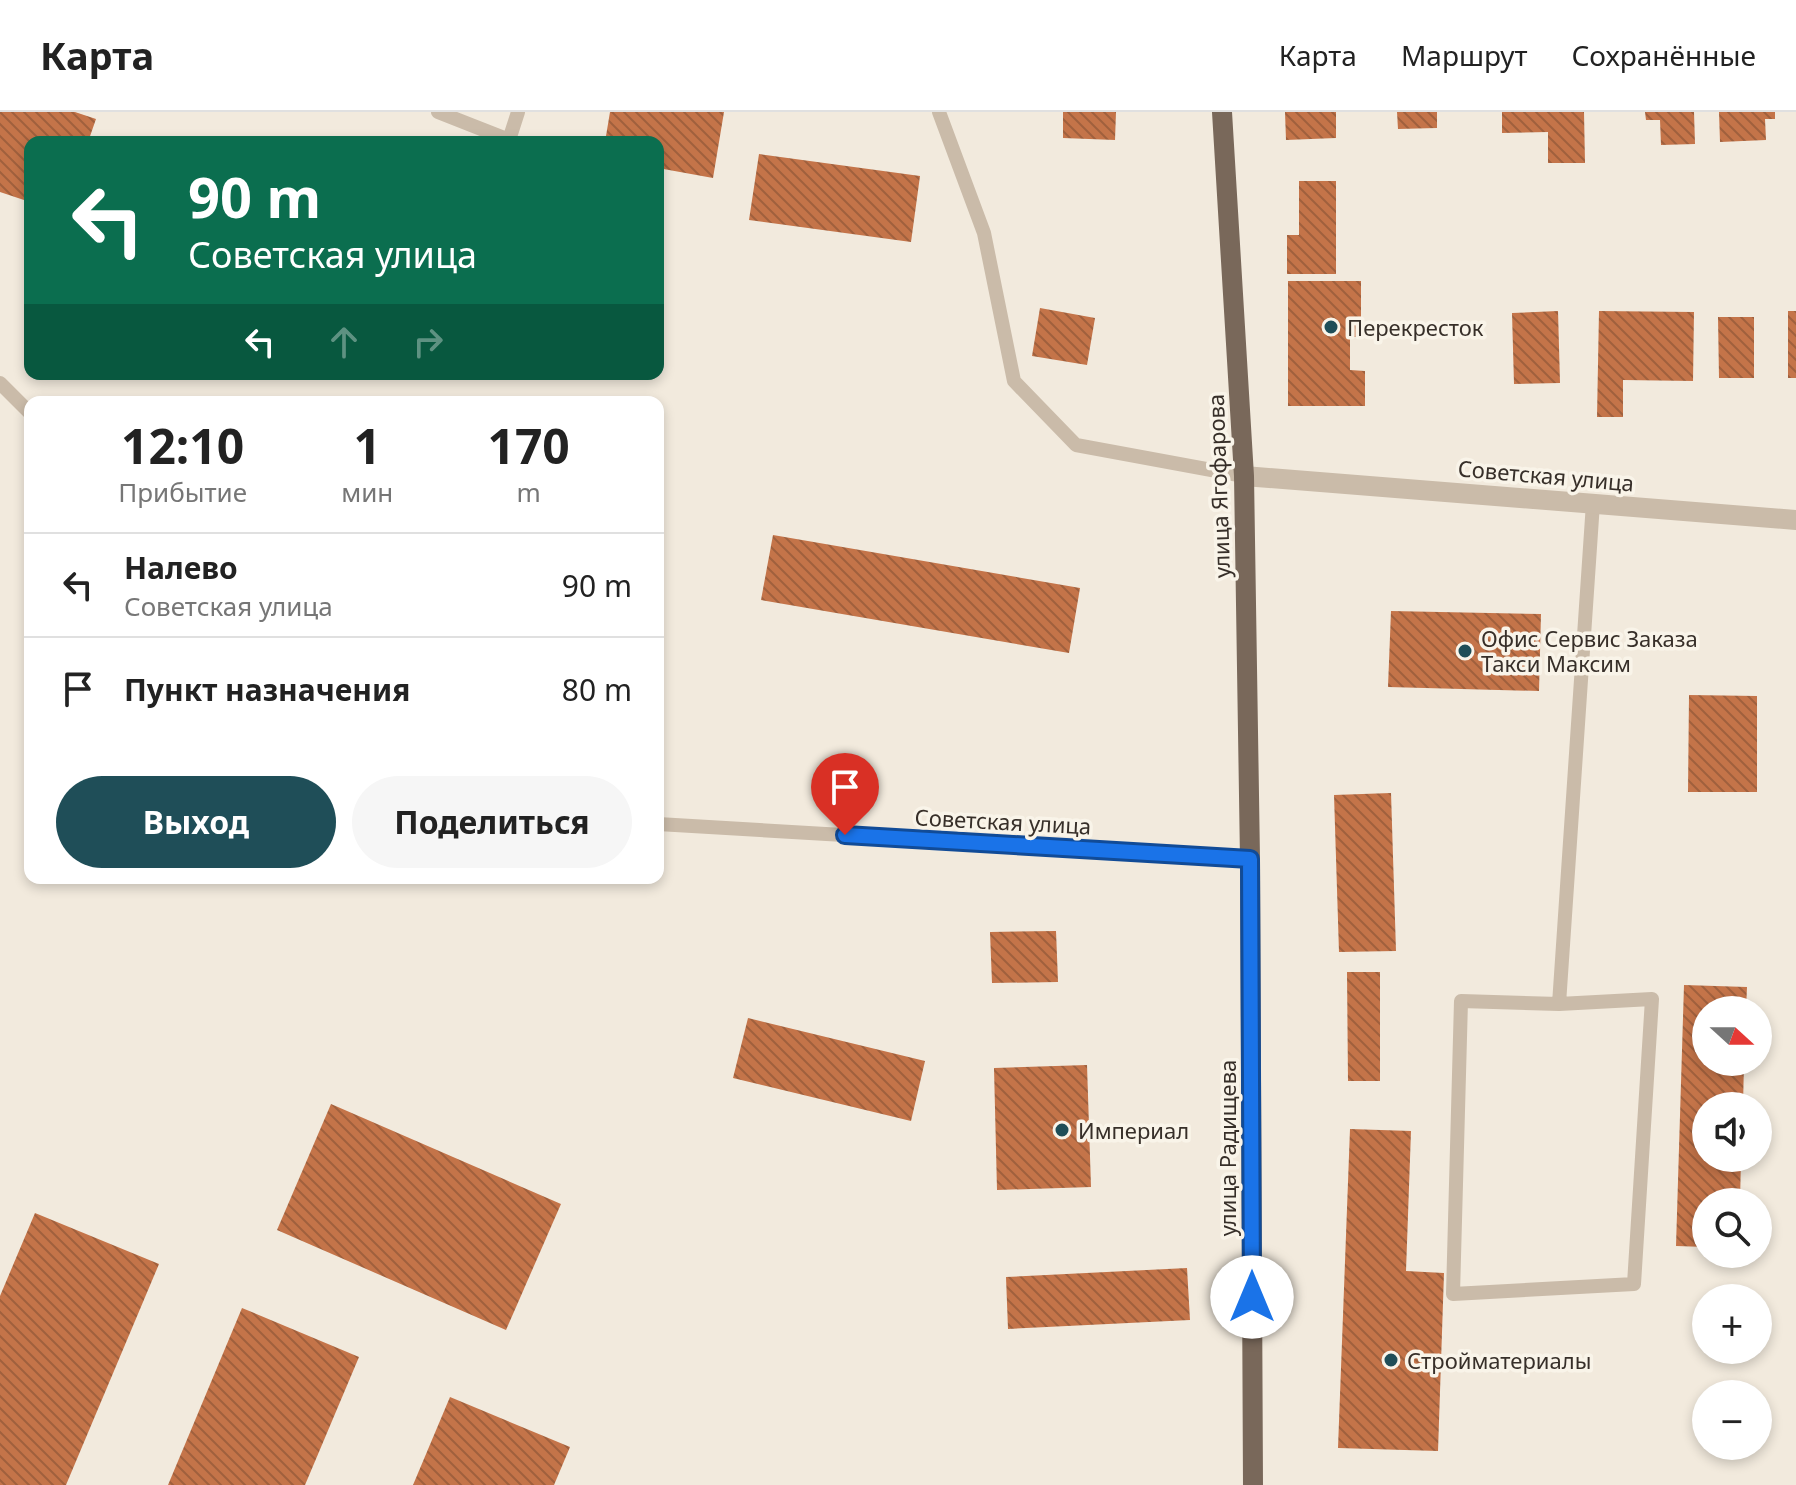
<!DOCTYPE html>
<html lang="ru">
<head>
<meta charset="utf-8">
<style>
	:root { --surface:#fff; --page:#f6f6f6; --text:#222; --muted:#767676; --line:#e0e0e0; --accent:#1f4e58 }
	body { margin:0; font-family:"Noto Sans",sans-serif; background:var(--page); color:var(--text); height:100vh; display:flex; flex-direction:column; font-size:30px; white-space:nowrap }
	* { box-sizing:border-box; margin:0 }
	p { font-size:26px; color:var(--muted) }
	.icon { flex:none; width:44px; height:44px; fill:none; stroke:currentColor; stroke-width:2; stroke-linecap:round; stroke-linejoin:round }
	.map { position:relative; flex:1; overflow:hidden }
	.sheet { position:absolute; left:24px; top:284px; width:640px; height:488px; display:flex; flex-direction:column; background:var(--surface); border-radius:16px; box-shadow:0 4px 12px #0003 }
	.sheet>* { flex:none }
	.hud { position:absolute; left:24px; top:24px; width:640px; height:244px; border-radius:16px; box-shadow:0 4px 12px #0003; background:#0b6e4f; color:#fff; overflow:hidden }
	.needle { width:52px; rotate:111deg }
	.buttons { position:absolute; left:1692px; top:884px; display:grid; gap:16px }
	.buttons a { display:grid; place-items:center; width:80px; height:80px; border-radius:50%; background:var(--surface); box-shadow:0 4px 12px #0003; font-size:40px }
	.pin { position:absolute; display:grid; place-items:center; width:68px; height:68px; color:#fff; margin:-82px -34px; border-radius:50% 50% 50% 0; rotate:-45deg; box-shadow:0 0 8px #0007 }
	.pin .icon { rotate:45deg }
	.me { position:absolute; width:88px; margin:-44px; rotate:0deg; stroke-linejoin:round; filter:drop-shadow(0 0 6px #0008) }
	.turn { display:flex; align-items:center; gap:28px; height:168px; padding:0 32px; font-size:36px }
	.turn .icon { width:104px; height:104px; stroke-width:2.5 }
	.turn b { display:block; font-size:56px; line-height:68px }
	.lanes { display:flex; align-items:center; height:76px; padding:0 32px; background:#0003; justify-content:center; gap:40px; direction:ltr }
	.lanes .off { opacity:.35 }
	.eta { display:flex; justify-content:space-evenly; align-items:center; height:136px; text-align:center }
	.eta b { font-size:48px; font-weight:700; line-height:56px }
	.action { display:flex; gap:16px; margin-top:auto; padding:16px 32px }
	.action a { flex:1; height:92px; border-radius:48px; background:var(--accent); color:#fff; font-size:32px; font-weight:700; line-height:92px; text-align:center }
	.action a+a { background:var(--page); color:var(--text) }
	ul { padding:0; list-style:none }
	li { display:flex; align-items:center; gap:24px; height:104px; padding:0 32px; border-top:2px solid var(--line) }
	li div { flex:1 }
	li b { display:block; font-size:30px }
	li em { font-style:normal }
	header { display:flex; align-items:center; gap:48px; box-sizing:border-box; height:112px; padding:0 40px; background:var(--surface); border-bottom:2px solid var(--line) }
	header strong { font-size:38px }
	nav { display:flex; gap:44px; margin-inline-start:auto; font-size:28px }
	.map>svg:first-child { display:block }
	.building { fill:url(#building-back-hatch) }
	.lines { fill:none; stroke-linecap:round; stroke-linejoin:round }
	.service { stroke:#cabba9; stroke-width:14 }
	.minor { stroke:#cabba9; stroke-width:20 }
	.primary { stroke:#79685a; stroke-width:20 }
	.route-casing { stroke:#114b97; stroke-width:20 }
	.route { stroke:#1a73e8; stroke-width:14 }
	.poi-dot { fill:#1f4e58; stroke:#f9f4e9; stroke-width:3 }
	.labels { text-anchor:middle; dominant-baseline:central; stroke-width:7; stroke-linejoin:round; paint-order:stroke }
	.poi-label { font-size:22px; fill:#372f29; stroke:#f9f4e9; text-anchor:start }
	.street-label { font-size:22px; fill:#372f29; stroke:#f9f4e9 }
</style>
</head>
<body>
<header>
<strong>Карта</strong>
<nav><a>Карта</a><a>Маршрут</a><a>Сохранённые</a></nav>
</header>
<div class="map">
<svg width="1796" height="1373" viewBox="0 0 1796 1373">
	<defs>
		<pattern id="building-back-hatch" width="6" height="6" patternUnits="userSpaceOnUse" patternTransform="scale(2)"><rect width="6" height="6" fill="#c47449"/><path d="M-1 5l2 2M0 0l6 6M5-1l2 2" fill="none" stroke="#a0603d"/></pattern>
	</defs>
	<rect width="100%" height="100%" fill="#f2eadd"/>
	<g class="building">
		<path d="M0,0H75L96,7L88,30H30V90L0,80Z"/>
		<path d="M610,0H724L713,66L658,56V30H605Z"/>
		<path d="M1063,0H1116L1115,28L1063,26Z"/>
		<path d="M1285,0H1336V26L1286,28Z"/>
		<path d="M1397,0H1437V16L1398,17Z"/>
		<path d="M1502,0H1584L1585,51H1548V20L1502,21Z"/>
		<path d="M1645,0H1694L1695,32L1661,33L1660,8H1646Z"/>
		<path d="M1719,0H1775V7H1765L1766,28L1720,30Z"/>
		<path d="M759,42L920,64L911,130L749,108Z"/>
		<path d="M1299,69H1336V162H1287V123H1299Z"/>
		<path d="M1288,169H1361V225H1350V258L1365,259V294H1288Z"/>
		<path d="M1040,196L1095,206L1087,253L1032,244Z"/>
		<path d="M1558,199L1560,271L1514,272L1512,201Z"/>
		<path d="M1599,199L1694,200L1693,269L1623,268V305H1597Z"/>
		<rect x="1788" y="199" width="8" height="67"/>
		<path d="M1718,205H1754V266H1719Z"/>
		<path d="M773,423L1080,476L1069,541L761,488Z"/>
		<path d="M1391,499L1541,502L1539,579L1388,575Z"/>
		<path d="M1689,583L1757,584V680H1688Z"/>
		<path d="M1391,681L1396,839L1339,840L1334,683Z"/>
		<path d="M1056,819L1058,870L992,871L990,820Z"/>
		<path d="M1347,860H1380V969H1348Z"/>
		<path d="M1684,873L1747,875L1746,898H1706V950H1744L1743,994H1706V1046H1741L1740,1090H1706V1135L1676,1134Z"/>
		<path d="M748,906L925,949L911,1009L733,966Z"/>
		<path d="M1087,953L1091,1075L997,1078L994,956Z"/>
		<path d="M331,992L561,1092L506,1218L277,1118Z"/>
		<path d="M1350,1017L1411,1019L1406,1159L1444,1161L1438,1339L1338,1336Z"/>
		<path d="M35,1101L159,1152L66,1373H0V1184Z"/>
		<path d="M1187,1156L1190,1208L1008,1217L1006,1165Z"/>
		<path d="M242,1196L359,1245L305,1373H168Z"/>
		<path d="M450,1285L570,1335L554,1373H413Z"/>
	</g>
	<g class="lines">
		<g class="service">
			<path d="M438,0L509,28L518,0"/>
			<path d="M939,0L984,121L1014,269L1076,333L1244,364"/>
			<path d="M0,271L30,301"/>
			<path d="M658,712L1250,747"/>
			<path d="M1559,892L1652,887L1634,1172L1453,1182L1461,889L1559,892L1593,391"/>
		</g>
		<path class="minor" d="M1244,364L1796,408"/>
		<path class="primary" d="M1222,0L1244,364L1250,747L1253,1373"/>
	</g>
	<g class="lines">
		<defs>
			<path id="route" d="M845,723L1250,747L1252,1185"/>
		</defs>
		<use href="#route" class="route-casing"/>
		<use href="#route" class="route"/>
	</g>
	<g class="poi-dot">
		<circle cx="1331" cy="215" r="8"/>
		<circle cx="1465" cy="539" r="8"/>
		<circle cx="1062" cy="1018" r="8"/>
		<circle cx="1391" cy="1248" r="8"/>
	</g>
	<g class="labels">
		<g class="poi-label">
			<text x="1347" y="215">Перекресток</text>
			<text x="1481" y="526">Офис Сервис Заказа<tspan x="1481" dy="25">Такси Максим</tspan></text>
			<text x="1078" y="1018">Империал</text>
			<text x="1407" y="1248">Стройматериалы</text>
		</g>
		<g class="street-label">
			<text transform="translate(1546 363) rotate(5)">Советская улица</text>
			<text transform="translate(1218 374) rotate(-92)">улица Ягофарова</text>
			<text transform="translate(1003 709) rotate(3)">Советская улица</text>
			<text transform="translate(1227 1036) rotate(-90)">улица Радищева</text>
		</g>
	</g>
</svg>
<div class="buttons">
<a><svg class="needle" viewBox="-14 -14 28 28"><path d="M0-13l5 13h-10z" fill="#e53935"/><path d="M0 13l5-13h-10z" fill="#767676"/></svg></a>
<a><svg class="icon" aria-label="sound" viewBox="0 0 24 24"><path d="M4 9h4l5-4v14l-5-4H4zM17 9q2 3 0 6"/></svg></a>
<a><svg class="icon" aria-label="search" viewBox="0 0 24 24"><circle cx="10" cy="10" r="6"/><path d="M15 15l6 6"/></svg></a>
<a>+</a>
<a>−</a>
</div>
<div class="pin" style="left:845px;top:723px;background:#d93025"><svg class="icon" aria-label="arrive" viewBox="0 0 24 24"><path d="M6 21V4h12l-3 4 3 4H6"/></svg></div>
<svg class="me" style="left:1252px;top:1185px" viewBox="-20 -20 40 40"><circle r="19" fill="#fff"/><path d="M0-13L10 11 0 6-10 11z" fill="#1a73e8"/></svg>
<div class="hud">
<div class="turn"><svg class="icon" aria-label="left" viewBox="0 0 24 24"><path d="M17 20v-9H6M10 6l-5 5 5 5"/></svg><div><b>90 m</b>Советская улица</div></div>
<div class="lanes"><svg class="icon" aria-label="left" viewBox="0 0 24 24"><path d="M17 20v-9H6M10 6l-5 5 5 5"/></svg><svg class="icon off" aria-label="ahead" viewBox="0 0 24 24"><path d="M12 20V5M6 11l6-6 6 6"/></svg><svg class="icon off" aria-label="right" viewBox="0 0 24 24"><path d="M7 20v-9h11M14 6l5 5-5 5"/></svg></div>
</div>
<section class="sheet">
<div class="eta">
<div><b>12:10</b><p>Прибытие</p></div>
<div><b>1</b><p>мин</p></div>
<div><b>170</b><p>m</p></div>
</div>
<ul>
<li><svg class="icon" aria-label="left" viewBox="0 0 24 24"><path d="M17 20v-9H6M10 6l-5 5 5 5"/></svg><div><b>Налево</b><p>Советская улица</p></div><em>90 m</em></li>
<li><svg class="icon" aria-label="arrive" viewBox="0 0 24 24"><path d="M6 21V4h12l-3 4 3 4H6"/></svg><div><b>Пункт назначения</b></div><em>80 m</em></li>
</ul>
<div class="action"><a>Выход</a><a>Поделиться</a></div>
</section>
</div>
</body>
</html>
